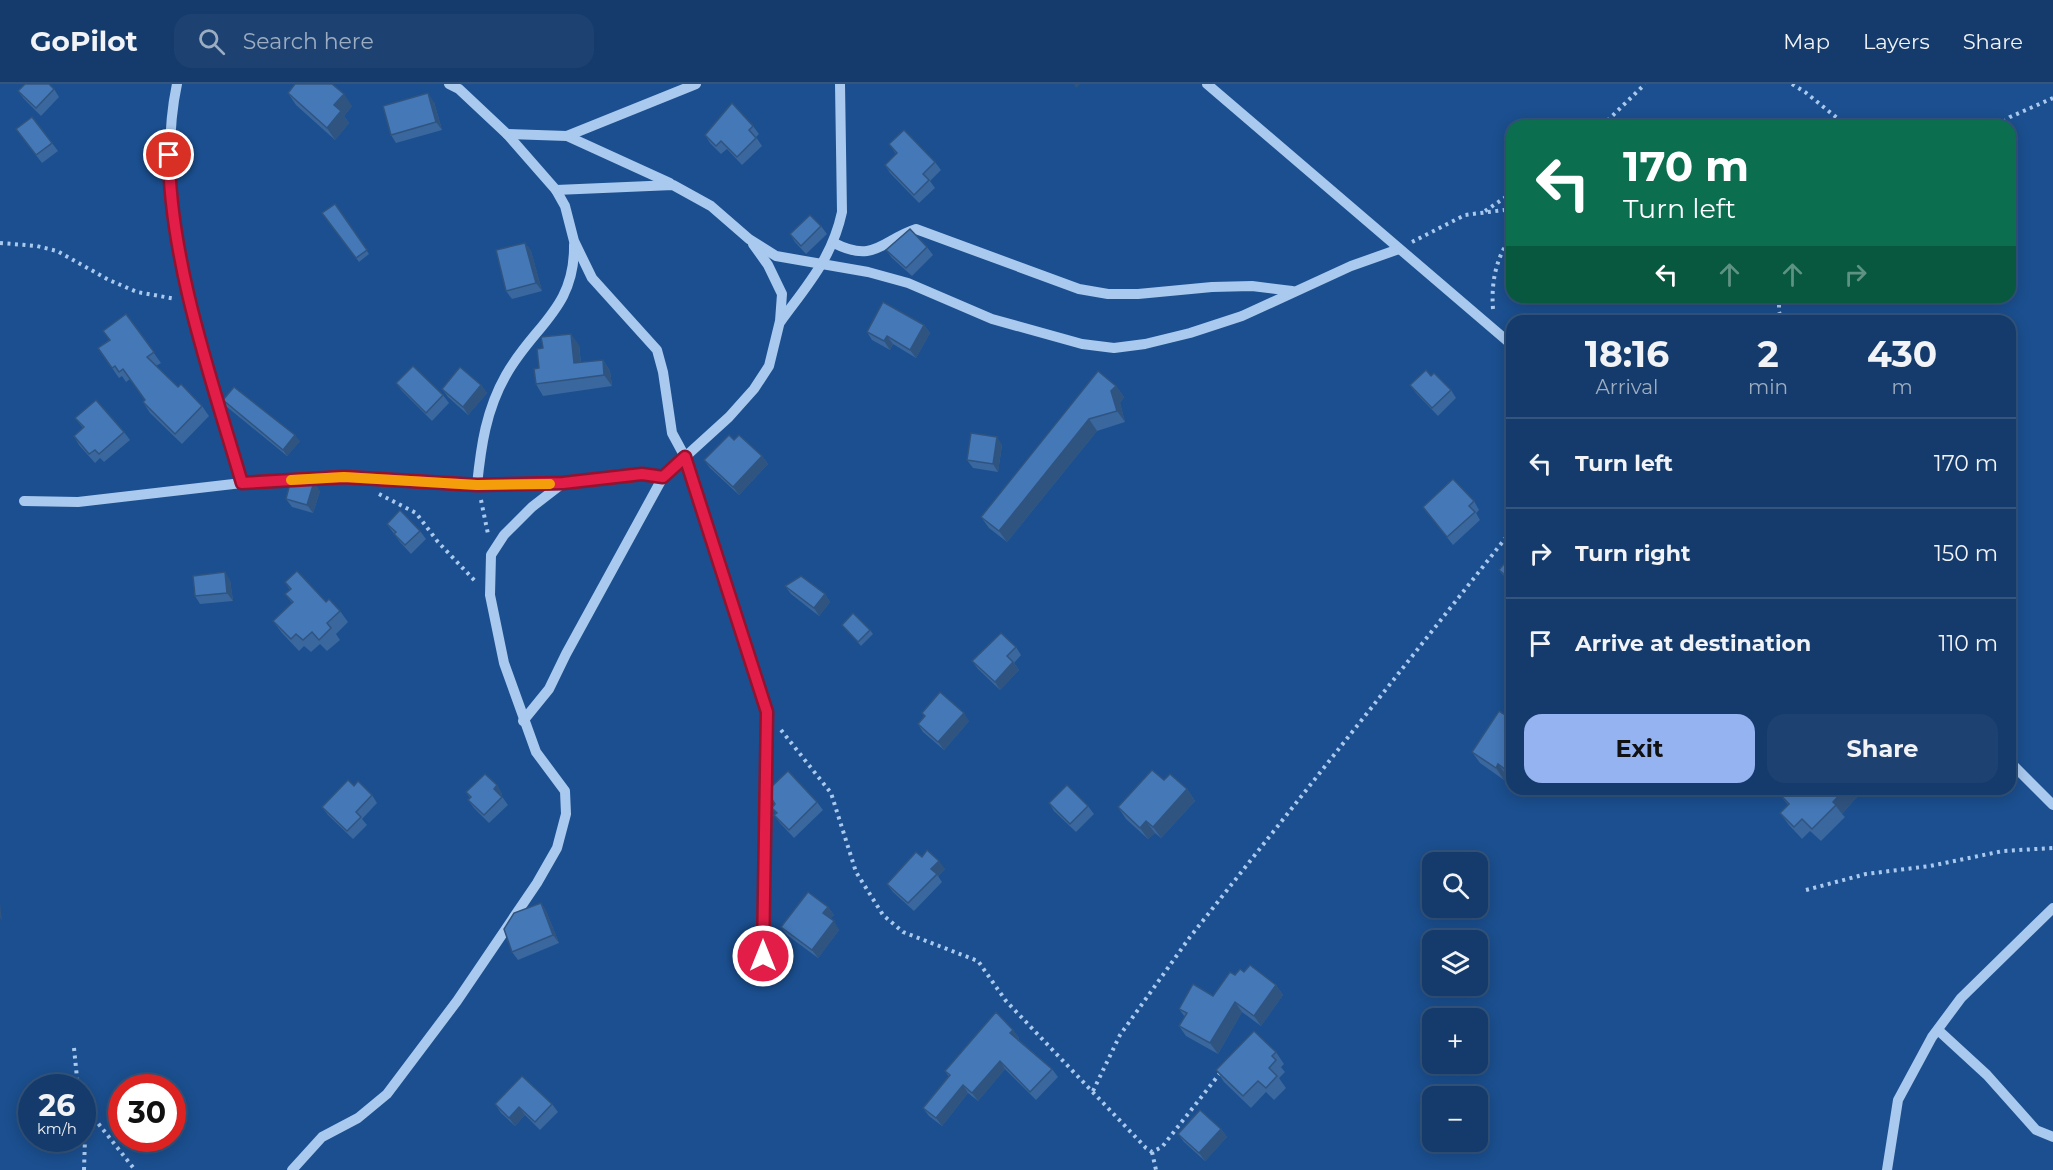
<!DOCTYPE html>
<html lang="en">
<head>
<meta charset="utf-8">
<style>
	:root { --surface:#143b6b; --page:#1d4271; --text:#f1f3f6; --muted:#9dadc1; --line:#33557e; --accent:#95b2f1 }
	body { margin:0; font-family:Montserrat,sans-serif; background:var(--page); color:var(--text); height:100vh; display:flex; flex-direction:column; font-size:22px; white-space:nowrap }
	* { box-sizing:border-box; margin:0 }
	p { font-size:20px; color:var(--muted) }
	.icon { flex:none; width:33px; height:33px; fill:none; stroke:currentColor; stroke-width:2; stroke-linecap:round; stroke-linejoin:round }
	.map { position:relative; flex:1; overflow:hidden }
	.panel { position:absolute; left:1506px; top:231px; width:510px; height:480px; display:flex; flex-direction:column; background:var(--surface); border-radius:18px; box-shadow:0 3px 15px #0003,0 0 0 2px var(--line) }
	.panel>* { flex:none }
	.hud { position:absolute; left:1506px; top:36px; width:510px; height:183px; border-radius:18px; box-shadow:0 3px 15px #0003,0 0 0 2px var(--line); background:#0b6e4f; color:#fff; overflow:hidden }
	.controls { position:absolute; left:1422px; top:768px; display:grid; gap:12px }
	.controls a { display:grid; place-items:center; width:66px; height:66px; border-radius:12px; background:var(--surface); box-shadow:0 3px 15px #0003,0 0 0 2px var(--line); font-size:30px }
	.speed { position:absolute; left:18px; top:990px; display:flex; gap:12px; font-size:30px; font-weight:700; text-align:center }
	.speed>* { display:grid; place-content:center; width:78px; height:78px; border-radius:50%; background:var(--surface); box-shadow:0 3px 15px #0003,0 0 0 2px var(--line); line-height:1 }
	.speed small { font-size:15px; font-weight:400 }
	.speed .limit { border:9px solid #d22; background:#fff; color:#111 }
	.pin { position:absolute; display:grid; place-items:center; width:51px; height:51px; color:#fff; margin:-26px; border:3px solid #fff; border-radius:50%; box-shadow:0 2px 6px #0007 }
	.me { position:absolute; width:66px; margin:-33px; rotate:0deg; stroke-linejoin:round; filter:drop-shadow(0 0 4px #0008) }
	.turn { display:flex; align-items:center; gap:21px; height:126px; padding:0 18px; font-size:27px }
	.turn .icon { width:78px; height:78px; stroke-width:2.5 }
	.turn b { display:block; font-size:42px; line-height:51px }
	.lanes { display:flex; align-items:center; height:57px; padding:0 18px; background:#0003; justify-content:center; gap:30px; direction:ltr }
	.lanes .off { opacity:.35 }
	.eta { display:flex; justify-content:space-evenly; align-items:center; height:102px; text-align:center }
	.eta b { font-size:36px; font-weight:700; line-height:42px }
	.primary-button { display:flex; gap:12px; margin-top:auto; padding:12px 18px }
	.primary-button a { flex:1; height:69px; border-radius:18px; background:var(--accent); color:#111; font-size:24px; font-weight:700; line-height:69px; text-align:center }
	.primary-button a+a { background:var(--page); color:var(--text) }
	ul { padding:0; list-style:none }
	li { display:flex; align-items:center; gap:18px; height:90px; padding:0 18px; border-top:2px solid var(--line) }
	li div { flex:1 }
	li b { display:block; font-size:22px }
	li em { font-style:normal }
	header { display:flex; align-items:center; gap:36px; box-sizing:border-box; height:84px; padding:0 30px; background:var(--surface); border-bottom:2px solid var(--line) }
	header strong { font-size:28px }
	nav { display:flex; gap:33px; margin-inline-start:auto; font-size:21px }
	.search { width:420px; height:54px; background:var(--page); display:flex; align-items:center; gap:15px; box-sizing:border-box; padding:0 21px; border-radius:18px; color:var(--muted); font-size:22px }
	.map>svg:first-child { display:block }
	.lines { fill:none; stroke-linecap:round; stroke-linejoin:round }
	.path { stroke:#a9c9ee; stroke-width:4; stroke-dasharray:3 4.5; stroke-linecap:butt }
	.minor { stroke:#a9c9ee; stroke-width:10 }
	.wall { fill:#3a679d }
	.shaded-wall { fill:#305480 }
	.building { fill:#4478b7; stroke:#305480; stroke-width:1.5 }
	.route-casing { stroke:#92132f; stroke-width:15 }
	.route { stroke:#e11d48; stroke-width:10 }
	.slow { stroke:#f59e0b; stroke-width:10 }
</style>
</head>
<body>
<header>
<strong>GoPilot</strong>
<div class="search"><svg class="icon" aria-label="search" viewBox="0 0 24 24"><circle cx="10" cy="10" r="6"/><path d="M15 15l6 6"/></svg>Search here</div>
<nav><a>Map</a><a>Layers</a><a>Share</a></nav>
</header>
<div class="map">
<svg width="2053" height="1086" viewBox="0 0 2053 1086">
	<rect width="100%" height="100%" fill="#1b4f8f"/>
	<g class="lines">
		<g class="path">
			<path d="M1792,0L1805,8L1847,42"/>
			<path d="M1602,42L1645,0"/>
			<path d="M1997,42L2010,33L2053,14"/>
			<path d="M1485,127L1512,109"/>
			<path d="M1412,158L1465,131L1512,125"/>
			<path d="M0,159L37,162L57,167L109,196L137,208L176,215"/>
			<path d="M1779,213V228L1783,237"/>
			<path d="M1493,225C1491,198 1496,173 1512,152"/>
			<path d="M379,410L416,429L438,458L476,498"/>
			<path d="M481,416L488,450"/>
			<path d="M781,646L831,709L856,788L883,831L903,848L978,877L1006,917L1146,1064L1152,1068L1162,1063L1221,988"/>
			<path d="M1806,806L1866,790L1930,782L2003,767L2053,764"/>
			<path d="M74,964L78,1004"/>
			<path d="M1093,1007L1120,951L1190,853L1512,446"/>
			<path d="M82,1015L86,1024L135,1086"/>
			<path d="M1152,1068L1156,1086"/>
			<path d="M84,1086L86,1024"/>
		</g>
		<g class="minor">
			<path d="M177,0C150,127 207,277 242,399"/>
			<path d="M449,0L459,5L507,50L556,106L565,122L574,157L592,194L657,266L663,288L672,349L685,373L767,628L763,872"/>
			<path d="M1207,0L1512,261"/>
			<path d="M507,50L567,52L696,0"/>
			<path d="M567,52L670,99"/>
			<path d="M556,106L673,101L711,122L749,155L776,172L868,188L908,199L992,235L1082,260L1114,264L1145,260L1190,249L1242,232L1351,182L1399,165"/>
			<path d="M834,159C875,180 882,156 916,145L1079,205L1108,210H1138L1212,203L1252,202L1292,207"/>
			<path d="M781,237C808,200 832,174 842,128L840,0"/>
			<path d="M477,401C481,362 486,326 506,291C534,241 575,225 574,161"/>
			<path d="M24,417L78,418L242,399L344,393L477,401L562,399"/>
			<path d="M523,637L549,605L566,570L663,393L729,333L754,305L769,282L780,237L782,210L768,181L753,160"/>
			<path d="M2010,678L2053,721"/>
			<path d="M1938,946L1987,991L2036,1046L2053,1053"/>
			<path d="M292,1086L322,1053L358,1034L387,1010L457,917L537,799L557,764L566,730L565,707L536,668L504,579L490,511L491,471L504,451L532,423L563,399L616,391L642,390L663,393"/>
			<path d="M1887,1086L1898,1016L1932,953L1961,914L2053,824"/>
		</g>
	</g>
	<g class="wall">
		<path d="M54,5L59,13L41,32L24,15L18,7Z"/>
		<path d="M288,9L352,22L344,32L349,39L335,56L296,21Z"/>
		<path d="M434,18L442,46L396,59L391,51Z"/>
		<path d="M753,42L759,50L756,53L762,62L742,81L727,65L721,70L710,59L705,51Z"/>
		<path d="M16,45L52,59L58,67L42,79Z"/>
		<path d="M889,60L935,78L941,86L930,97L935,104L919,119L890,89L885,81L896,70Z"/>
		<path d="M335,120L369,170L359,178L322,129Z"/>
		<path d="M821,142L827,150L806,170L795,158L790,150Z"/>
		<path d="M525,159L531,167L542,207L512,215L506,207Z"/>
		<path d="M927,163L933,171L912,192L892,174L886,166Z"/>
		<path d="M126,230L161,279L156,282L178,303L202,322L209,332L182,360L150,329L143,318L145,316L130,295L126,298L122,292L119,294L98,264L109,256Z"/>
		<path d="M924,241L930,249L916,274L893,260L890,266L872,256L867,248Z"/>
		<path d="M579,261L581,279L603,276L610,287L612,302L543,312L536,300L539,284Z"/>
		<path d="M1431,292L1451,306L1456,314L1438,332L1416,309L1410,301Z"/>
		<path d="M396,299L443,311L449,319L432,337L402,307Z"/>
		<path d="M481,301L487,309L468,331L448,313L442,305Z"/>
		<path d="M1116,302L1124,313L1120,319L1125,338L1097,347L1007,458L989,444L981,433Z"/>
		<path d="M223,316L300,357L287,372L227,323Z"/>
		<path d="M75,334L124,348L130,356L104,378L100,374L95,379L79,361L74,352L83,344Z"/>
		<path d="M734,356L762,372L768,380L739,411L710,384L704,376Z"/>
		<path d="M1002,361L998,388L973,384L967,376Z"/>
		<path d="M320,407L313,429L292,423L286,415Z"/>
		<path d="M1474,417L1479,426L1476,429L1480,436L1453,461L1423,423Z"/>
		<path d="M387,440L420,447L426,455L411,470L400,458Z"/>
		<path d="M1512,470V499L1502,490L1499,486Z"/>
		<path d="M230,496L233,517L200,520L195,512Z"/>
		<path d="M285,498L326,518L340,527L348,538L336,550L340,556L327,567L320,560L311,568L304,562L299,567L282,549L273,537L292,519L285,510L290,506Z"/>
		<path d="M785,502L825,510L830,518L819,532L791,510Z"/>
		<path d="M842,541L870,546L873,550L861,562Z"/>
		<path d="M1016,563L1021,571L1014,579L1019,586L1000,606L978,585L972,577Z"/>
		<path d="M922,629L969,637L944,666L923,648L918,640L924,632Z"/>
		<path d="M1512,635V696L1507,692L1504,696L1480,679L1472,668Z"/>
		<path d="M1164,696L1187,705L1195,717L1161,754L1155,749L1148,755L1126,735L1118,723Z"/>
		<path d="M497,701L502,710L501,711L508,721L489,739L474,724L468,716L470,714L466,708Z"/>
		<path d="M354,702L372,711L377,719L362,735L367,741L353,755L328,731L322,723Z"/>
		<path d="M1778,705H1864L1842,730L1845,733L1821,757L1810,747L1802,755L1789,741L1780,729L1788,721L1777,707Z"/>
		<path d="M817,718L823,726L794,754L780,739L774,731L776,729L772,724Z"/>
		<path d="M1049,719L1088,722L1094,730L1076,748L1054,727Z"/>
		<path d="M922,773L945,785L938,792L942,798L914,827L893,808L887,800Z"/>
		<path d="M541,819L546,827L559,859L518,876L512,868Z"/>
		<path d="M828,823L834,831L830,835L839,846L818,874L787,851L781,843Z"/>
		<path d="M1244,888L1276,901L1283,911L1261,942L1242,928L1218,970L1186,952L1179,942L1185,933L1179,925L1213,912L1235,891Z"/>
		<path d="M1013,946L1019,954L1018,955L1052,985L1058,993L1036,1016L1005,985L978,1017L968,1009L942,1042L929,1032L923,1024L949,993L945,987Z"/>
		<path d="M1276,968L1284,980L1281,983L1285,988L1279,994L1286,1004L1274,1016L1266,1008L1251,1024L1224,998L1216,986Z"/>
		<path d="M495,1020H552L558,1028L540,1046L525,1031L515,1042L501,1029Z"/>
		<path d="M1221,1045L1227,1053L1205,1077L1184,1058L1178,1050Z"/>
	</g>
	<g class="shaded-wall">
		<path d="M1074,0H1080L1076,4Z"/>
		<path d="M428,9L434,18L442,46L436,38Z"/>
		<path d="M344,10L352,22L344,32L349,39L335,56L327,44L334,21Z"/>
		<path d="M525,159L531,167L542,207L536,199Z"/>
		<path d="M924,241L930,249L916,274L910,266Z"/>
		<path d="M571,250L579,261L582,291L574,279Z"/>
		<path d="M887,252L893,260L890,266L884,257Z"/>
		<path d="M603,276L610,287L612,302L604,291Z"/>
		<path d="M481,301L487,309L468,331L463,323Z"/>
		<path d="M1116,302L1124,313L1120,319L1125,338L1117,327L1111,307Z"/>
		<path d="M1089,335L1097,347L1007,458L999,447Z"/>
		<path d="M295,351L300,357L287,372L283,366Z"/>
		<path d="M997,353L1002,361L998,388L993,380Z"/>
		<path d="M762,372L768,380L739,411L733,403Z"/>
		<path d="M314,398L320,407L313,429L307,421Z"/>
		<path d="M225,488L230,496L233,517L227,509Z"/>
		<path d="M825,510L830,518L819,532L814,524Z"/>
		<path d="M1013,578L1019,586L1000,606L995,598Z"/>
		<path d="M964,629L969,637L944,666L938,658Z"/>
		<path d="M1511,679L1512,680V694L1506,686Z"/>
		<path d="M1498,680L1507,692L1504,696L1496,684Z"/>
		<path d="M497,701L502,710L499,713L494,705Z"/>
		<path d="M1187,705L1195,717L1161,754L1153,743Z"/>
		<path d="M1845,705H1864L1842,730L1833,718Z"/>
		<path d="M1146,737L1155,749L1148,755L1140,744Z"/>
		<path d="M939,777L945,785L938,792L931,785Z"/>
		<path d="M0,819L2,837L0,834Z"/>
		<path d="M541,819L546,827L559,859L553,851Z"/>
		<path d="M828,823L834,831L829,837L823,829Z"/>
		<path d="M834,837L839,846L818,874L812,866Z"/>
		<path d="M1276,901L1283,911L1261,942L1254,932Z"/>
		<path d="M1235,918L1242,928L1218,970L1210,959Z"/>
		<path d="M1013,946L1019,954L1016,957L1010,949Z"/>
		<path d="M1000,977L1005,985L978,1017L972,1009Z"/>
		<path d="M963,1001L968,1009L942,1042L936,1034Z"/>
		<path d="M519,1023L525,1031L515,1042L509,1034Z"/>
		<path d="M1221,1045L1227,1053L1205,1077L1199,1069Z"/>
	</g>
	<g class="building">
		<path d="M25,0H49L54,5L36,24L18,7Z"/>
		<path d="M295,0H332L344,10L334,21L341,27L327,44L288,9Z"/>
		<path d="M428,9L436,38L391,51L383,22Z"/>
		<path d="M732,19L753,42L749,46L756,54L737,73L721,57L716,62L705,51Z"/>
		<path d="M32,33L52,59L36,71L16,45Z"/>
		<path d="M904,46L935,78L923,90L929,96L914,111L885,81L897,69L889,60Z"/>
		<path d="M335,120L367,166L356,174L322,129Z"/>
		<path d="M810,131L821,142L801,162L790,150Z"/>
		<path d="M910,145L927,163L906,184L886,166Z"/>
		<path d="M525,159L536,199L506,207L496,166Z"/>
		<path d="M883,218L924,241L910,266L887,252L884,257L867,248Z"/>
		<path d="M126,230L154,268L147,273L178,303L181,300L202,322L175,350L143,318L145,316L123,285L119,288L115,282L112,284L98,264L110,256L103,247Z"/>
		<path d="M571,250L574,279L603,276L604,291L536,300L534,285L539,284L537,265L543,264L541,253Z"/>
		<path d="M413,282L443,311L426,329L396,299Z"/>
		<path d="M460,283L481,301L463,323L442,305Z"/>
		<path d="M1426,286L1431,292L1434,289L1451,306L1432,324L1410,301Z"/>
		<path d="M1098,287L1116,302L1111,307L1117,327L1089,335L999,447L981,433Z"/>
		<path d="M234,303L295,351L283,366L223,316Z"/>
		<path d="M96,316L124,348L99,370L95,366L89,370L74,352L84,343L75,334Z"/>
		<path d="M971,349L997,353L993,380L967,376Z"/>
		<path d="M729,351L734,356L739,351L762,372L733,403L704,376Z"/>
		<path d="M291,395L314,398L307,421L286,415Z"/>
		<path d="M1453,395L1474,417L1469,422L1475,428L1447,453L1423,423Z"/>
		<path d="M400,426L420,447L405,461L394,450L396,448L387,440Z"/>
		<path d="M1512,470V497L1499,486Z"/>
		<path d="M297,487L326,518L329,515L340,527L327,539L331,544L319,556L312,548L303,556L296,550L291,555L273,537L293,518L285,510L291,505L285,498Z"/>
		<path d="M225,488L227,509L195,512L193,492Z"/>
		<path d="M801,492L825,510L814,524L785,502Z"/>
		<path d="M853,529L870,546L858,558L842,541Z"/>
		<path d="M1001,549L1016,563L1007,572L1013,578L995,598L972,577Z"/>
		<path d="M940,608L964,629L938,658L918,640L925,632L922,629Z"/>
		<path d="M1499,627L1512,635V679H1511L1506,686L1498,680L1496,684L1472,668Z"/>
		<path d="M1152,686L1164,696L1170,690L1187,705L1153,743L1146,737L1140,744L1118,723Z"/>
		<path d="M788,687L817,718L789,746L774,731L777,729L772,724L775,720L767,707Z"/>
		<path d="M485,690L497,701L494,705L502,713L484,731L468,716L471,713L466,708Z"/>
		<path d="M348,696L354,702L358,697L372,711L356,728L361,733L347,747L322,723Z"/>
		<path d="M1067,701L1088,722L1070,740L1049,719Z"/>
		<path d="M1778,705H1845L1833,718L1836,721L1812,745L1802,735L1794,743L1780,729L1789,720L1777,707Z"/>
		<path d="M927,766L939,777L931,785L937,790L908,819L887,800L916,768L922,773Z"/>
		<path d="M808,808L828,823L823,829L834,837L812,866L781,843Z"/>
		<path d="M541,819L553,851L512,868L504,845L514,829Z"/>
		<path d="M1250,881L1276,901L1254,932L1235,918L1210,959L1179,942L1187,929L1179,925L1193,900L1213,912L1230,888L1235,891L1240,885L1244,888Z"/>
		<path d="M996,928L1013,946L1010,949L1052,985L1030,1008L1000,977L972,1009L963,1001L936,1034L923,1024L950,991L945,987Z"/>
		<path d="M1254,947L1276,968L1272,972L1276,976L1269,984L1277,992L1266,1004L1258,997L1243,1012L1216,986Z"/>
		<path d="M522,992L552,1020L535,1038L519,1023L509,1034L495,1020Z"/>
		<path d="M1200,1026L1221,1045L1199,1069L1178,1050Z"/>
	</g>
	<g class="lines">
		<defs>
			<path id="route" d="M169,71C170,178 212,297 242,399L344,393L477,401L563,399L642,390L663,393L685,373L767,628L763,872"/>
		</defs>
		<use href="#route" class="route-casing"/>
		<use href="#route" class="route"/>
		<path class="slow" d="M291,396L344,393L477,401L550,400"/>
	</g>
</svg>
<div class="controls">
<a><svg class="icon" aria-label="search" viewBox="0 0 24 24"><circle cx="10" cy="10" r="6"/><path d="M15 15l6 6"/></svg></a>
<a><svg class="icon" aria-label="layers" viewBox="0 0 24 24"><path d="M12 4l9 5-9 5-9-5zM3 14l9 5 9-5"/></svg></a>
<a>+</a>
<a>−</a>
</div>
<div class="speed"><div>26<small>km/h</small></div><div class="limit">30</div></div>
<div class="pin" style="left:169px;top:71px;background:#d93025"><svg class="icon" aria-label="arrive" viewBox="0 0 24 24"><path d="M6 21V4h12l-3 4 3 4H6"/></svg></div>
<svg class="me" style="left:763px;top:872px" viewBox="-20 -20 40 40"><circle r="17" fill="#e11d48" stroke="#fff" stroke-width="3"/><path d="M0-11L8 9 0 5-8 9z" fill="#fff"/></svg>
<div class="hud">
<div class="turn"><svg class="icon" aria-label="left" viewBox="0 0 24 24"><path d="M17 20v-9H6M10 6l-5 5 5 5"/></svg><div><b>170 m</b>Turn left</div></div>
<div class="lanes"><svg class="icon" aria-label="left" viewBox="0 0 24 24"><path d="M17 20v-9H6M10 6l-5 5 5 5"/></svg><svg class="icon off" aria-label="ahead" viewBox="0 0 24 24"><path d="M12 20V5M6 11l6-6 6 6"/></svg><svg class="icon off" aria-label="ahead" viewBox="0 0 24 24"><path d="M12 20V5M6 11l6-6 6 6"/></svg><svg class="icon off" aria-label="right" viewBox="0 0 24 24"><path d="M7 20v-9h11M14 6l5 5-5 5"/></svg></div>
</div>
<section class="panel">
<div class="eta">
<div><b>18:16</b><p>Arrival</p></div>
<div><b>2</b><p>min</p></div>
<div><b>430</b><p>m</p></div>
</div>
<ul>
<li><svg class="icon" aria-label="left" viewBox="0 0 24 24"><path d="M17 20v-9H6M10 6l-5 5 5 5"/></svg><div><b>Turn left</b></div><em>170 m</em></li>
<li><svg class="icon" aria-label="right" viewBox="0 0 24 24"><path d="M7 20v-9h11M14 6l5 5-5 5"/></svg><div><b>Turn right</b></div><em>150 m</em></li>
<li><svg class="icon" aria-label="arrive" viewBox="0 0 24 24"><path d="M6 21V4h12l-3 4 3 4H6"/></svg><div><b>Arrive at destination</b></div><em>110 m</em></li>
</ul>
<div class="primary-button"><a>Exit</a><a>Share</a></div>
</section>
</div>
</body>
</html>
